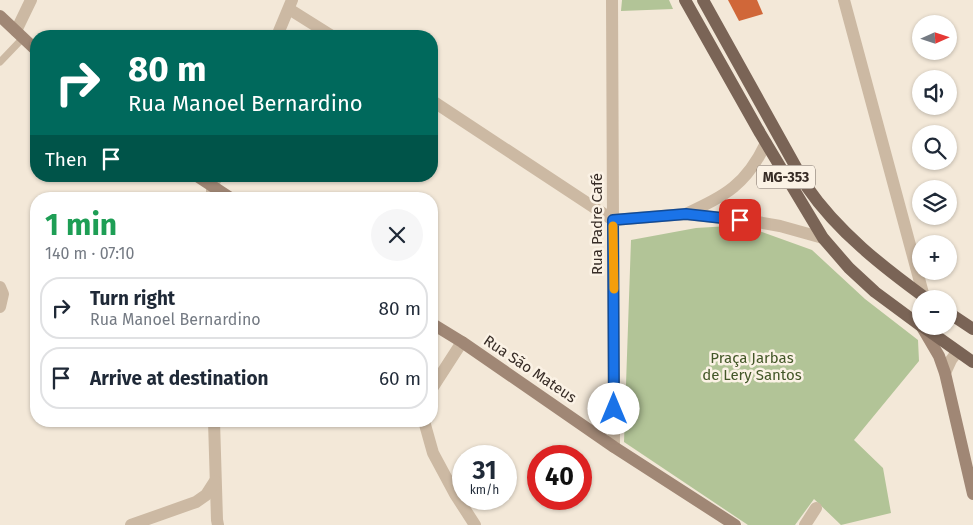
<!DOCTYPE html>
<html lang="en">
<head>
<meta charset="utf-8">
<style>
	:root { --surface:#fff; --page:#f6f6f7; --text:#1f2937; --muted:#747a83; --line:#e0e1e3 }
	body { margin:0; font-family:"Fira Sans",sans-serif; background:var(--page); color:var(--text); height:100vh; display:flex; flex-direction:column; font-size:19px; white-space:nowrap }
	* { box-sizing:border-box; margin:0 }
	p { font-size:16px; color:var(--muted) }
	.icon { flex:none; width:28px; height:28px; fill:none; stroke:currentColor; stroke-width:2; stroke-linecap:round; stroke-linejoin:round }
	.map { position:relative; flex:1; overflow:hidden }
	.drawer { position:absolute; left:30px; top:192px; width:408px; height:235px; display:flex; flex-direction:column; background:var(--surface); border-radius:20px; box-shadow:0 1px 4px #0004 }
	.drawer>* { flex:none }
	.banner { position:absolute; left:30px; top:30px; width:408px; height:152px; border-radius:20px; box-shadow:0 1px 4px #0004; background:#00695c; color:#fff; overflow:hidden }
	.needle { width:32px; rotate:87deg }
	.controls { position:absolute; left:912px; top:15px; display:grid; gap:10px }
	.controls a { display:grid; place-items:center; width:45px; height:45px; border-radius:50%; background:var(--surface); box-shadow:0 1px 4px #0004; font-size:25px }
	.speed { position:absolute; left:452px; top:445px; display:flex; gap:10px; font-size:25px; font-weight:700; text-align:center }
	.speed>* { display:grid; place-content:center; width:65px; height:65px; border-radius:50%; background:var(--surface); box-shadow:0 1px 4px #0004; line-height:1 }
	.speed small { font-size:12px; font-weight:400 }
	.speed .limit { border:8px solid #d22; background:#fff; color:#111 }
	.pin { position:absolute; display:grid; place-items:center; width:42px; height:42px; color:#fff; margin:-21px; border-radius:10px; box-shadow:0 2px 8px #0006 }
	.me { position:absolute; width:55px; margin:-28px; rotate:0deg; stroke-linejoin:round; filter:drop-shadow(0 0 4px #0008) }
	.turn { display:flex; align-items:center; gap:18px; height:105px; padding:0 15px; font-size:22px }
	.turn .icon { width:65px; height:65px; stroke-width:2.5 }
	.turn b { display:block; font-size:35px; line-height:42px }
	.then { display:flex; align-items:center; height:48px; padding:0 15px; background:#0003; gap:10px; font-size:19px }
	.round { display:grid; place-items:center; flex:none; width:52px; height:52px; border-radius:26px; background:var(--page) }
	.head { display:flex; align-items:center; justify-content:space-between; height:85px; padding:0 15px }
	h1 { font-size:30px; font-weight:700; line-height:38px; color:#1e9e55 }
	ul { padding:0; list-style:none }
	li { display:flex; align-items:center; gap:15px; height:62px; margin:0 10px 8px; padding:0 5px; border:2px solid var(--line); border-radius:20px }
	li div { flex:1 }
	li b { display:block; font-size:19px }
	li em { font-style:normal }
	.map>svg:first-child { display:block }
	.green { fill:#b2c497 }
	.building { fill:#d06739 }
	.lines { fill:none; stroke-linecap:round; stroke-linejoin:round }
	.service { stroke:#ccb9a3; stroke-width:7 }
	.minor { stroke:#ccb9a3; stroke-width:12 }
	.tertiary { stroke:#ccb9a3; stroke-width:12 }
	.secondary { stroke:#a08775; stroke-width:12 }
	.primary { stroke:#7a6456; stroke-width:12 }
	.route-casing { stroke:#114b97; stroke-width:12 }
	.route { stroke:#1a73e8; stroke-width:9 }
	.slow { stroke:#f59e0b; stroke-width:9 }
	.labels { text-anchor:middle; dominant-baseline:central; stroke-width:5; stroke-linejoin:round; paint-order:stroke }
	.shield { fill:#fbf2e5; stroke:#72675f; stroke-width:1 }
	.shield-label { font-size:14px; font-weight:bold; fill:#372c26 }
	.street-label { font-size:15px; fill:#372c26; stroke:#fbf2e5 }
	.park-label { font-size:15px; fill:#435728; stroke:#fbf2e5 }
</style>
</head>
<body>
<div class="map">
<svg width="973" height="525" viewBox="0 0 973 525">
	<rect width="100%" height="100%" fill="#f3e8d8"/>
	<g class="green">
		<path d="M622,0H669L673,9L621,11Z"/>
		<path d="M729,226L751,228L812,250L865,299L918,340L919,361L854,440L883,468L891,513L841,525L814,499L795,525H748L624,442L631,240L696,228Z"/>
	</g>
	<path class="building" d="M728,0H757L763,14L739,21Z"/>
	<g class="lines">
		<path class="service" d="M0,62L23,38"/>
		<g class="minor">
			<path d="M844,0L924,297"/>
			<path d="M289,9L332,36"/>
			<path d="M16,31L31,0"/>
			<path d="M431,100L613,220L686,214L752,221L780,226L823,238"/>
			<path d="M686,214C726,195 746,185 766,143"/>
			<path d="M0,287L3,294L0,307"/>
			<path d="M945,373L951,360L957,352"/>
			<path d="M431,390L462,342"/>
			<path d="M424,421L433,453L455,494L475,525"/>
			<path d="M805,525L816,508"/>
		</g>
		<g class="tertiary">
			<path d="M612,0L614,447"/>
			<path d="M277,36L292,0"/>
			<path d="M212,199V187L217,176"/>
			<path d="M214,421L217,520L218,525"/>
			<path d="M131,525L196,502L206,495L215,481"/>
		</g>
		<g class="secondary">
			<path d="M0,16L36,50"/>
			<path d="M197,176L232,199"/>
			<path d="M431,323L462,342L614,447L735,525"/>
			<path d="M922,327L939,356L945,373L973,494"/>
		</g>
		<g class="primary">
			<path d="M685,0L760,133L823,238L849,268L875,292L921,326"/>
			<path d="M703,0L807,187C838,232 883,267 927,299"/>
			<path d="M949,313L973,329"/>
			<path d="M922,326L973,362"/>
		</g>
	</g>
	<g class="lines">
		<defs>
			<path id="route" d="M614,409L613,220L686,214L740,220"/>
		</defs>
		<use href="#route" class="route-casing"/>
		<use href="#route" class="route"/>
		<path class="slow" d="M613,226L614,289"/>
	</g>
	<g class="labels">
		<rect class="shield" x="757" y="165.5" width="58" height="23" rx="4"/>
		<g class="shield-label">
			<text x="786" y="177">MG-353</text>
		</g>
		<g class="street-label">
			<text transform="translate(597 224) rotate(-90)">Rua Padre Café</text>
			<text transform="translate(530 369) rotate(34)">Rua São Mateus</text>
		</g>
		<g class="park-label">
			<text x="752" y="358">Praça Jarbas<tspan x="752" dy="17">de Lery Santos</tspan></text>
		</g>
	</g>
</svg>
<div class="controls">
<a><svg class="needle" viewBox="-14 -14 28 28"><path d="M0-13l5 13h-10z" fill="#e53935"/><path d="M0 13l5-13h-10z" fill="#747a83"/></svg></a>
<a><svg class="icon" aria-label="sound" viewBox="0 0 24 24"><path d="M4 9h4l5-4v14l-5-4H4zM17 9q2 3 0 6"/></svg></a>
<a><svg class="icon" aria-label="search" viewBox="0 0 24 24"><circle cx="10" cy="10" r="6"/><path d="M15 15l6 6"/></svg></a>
<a><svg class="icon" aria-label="layers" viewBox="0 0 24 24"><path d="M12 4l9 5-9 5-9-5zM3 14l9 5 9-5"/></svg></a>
<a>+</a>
<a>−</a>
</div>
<div class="speed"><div>31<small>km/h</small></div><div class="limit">40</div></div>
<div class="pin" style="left:740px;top:220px;background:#d93025"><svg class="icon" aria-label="arrive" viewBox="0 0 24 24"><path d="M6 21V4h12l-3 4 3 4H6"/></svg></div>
<svg class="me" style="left:614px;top:409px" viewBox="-20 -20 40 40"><circle r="19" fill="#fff"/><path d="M0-13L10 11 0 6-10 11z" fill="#1a73e8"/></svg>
<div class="banner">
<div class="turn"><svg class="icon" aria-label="right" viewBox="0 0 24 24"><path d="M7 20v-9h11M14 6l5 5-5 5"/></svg><div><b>80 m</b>Rua Manoel Bernardino</div></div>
<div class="then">Then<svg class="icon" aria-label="arrive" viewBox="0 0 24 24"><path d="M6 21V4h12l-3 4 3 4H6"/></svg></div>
</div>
<section class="drawer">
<div class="head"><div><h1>1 min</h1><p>140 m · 07:10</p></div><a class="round"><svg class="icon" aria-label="close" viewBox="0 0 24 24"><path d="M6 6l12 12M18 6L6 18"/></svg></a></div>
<ul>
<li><svg class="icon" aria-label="right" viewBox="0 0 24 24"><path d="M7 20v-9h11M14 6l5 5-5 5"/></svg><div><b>Turn right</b><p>Rua Manoel Bernardino</p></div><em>80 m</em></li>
<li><svg class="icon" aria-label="arrive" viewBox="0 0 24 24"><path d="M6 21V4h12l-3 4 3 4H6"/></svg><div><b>Arrive at destination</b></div><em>60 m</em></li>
</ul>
</section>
</div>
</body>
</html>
